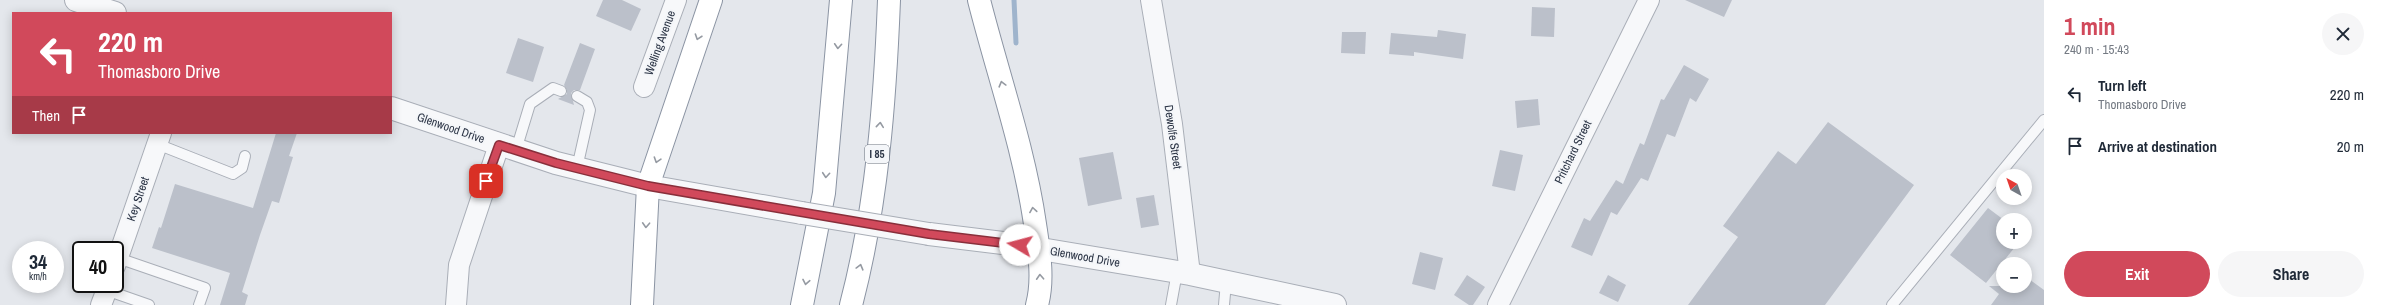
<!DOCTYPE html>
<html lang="en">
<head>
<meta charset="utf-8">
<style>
	:root { --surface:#fff; --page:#f6f6f7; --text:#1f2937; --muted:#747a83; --accent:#d1495b }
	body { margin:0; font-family:"Archivo Narrow",sans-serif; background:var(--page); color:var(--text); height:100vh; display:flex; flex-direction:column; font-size:15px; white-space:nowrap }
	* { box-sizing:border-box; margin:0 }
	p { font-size:13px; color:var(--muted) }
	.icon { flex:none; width:22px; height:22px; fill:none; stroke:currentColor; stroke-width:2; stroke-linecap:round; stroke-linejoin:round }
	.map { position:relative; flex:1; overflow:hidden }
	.drawer { display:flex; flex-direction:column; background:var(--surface); width:340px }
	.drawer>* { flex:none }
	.top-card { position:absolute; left:12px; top:12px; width:380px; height:122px; border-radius:0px; box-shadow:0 2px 10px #0003; background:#d1495b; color:#fff; overflow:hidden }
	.needle { width:26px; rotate:320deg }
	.buttons { position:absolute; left:1996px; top:169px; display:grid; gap:8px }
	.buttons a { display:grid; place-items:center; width:36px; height:36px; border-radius:50%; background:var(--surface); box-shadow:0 2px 10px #0003; font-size:20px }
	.speed { position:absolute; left:12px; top:241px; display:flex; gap:8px; font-size:20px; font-weight:700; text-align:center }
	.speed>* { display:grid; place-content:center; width:52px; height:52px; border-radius:50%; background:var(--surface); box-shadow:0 2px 10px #0003; line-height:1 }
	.speed small { font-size:10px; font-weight:400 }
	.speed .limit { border:2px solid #111; border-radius:6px; background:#fff; color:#111 }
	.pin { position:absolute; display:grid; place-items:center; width:34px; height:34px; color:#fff; margin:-17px; border-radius:8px; box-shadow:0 2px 6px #0006 }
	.me { position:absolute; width:44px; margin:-22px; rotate:278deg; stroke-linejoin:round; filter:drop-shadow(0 0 3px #0008) }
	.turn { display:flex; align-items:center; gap:14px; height:84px; padding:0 20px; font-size:18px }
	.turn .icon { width:52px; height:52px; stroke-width:2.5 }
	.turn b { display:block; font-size:28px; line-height:34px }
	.then { display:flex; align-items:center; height:38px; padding:0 20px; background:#0003; gap:8px; font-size:15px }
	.round { display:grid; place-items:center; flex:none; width:42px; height:42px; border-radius:21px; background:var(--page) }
	.overview { display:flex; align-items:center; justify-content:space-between; height:68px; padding:0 20px }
	h1 { font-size:24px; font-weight:800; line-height:30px; color:var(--accent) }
	.button { display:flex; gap:8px; margin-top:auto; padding:8px 20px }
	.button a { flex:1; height:46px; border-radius:24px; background:var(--accent); color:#fff; font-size:16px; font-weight:800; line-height:46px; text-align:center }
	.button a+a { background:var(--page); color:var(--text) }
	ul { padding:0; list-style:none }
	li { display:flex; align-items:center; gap:12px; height:52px; padding:0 20px }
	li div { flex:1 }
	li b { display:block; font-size:15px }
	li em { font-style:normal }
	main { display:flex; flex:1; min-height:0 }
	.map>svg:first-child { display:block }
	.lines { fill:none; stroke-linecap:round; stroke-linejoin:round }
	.stream { stroke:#9fb4cc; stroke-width:5 }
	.building { fill:#bbc0ca }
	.service-casing { stroke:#a9aeb7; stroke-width:12 }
	.minor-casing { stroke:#a9aeb7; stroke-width:22 }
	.tertiary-casing { stroke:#a9aeb7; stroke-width:24 }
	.motorway-casing { stroke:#8b94a3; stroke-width:24 }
	.service { stroke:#f7f8fa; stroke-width:10 }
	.minor { stroke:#f7f8fa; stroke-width:20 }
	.tertiary { stroke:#f7f8fa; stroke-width:22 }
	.motorway { stroke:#fff; stroke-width:22 }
	.tertiary-bridge-casing { stroke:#a9aeb7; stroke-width:24; stroke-linecap:butt }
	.tertiary-bridge { stroke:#f7f8fa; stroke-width:22 }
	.oneway { stroke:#959aa2 }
	.route-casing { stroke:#882f3b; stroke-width:10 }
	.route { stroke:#d1495b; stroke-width:7 }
	.labels { text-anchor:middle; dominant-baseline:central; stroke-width:4; stroke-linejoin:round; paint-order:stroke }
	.shield { fill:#f4f6f9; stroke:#676e7b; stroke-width:1 }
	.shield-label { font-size:11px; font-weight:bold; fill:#2b3445 }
	.street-label { font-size:12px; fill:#2b3445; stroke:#f4f6f9 }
</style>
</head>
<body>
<main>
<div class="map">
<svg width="2044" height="305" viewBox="0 0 2044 305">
	<rect width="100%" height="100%" fill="#e4e7ec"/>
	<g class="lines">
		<path class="stream" d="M1014,0L1016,43"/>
	</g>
	<g class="building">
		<path d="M603,0H622L641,9L631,31L596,16Z"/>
		<path d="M1685,0H1732L1724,17Z"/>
		<path d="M1532,7L1555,8L1554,37L1531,36Z"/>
		<path d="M1438,30L1466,34L1463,59L1414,52V56L1389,54L1391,33L1437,37Z"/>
		<path d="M1342,32H1366L1365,54L1341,53Z"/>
		<path d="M518,38L544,47L533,82L506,73Z"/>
		<path d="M580,43L595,49L580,90H574L571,93L574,105L558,99L567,94V90L564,85Z"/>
		<path d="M1684,65L1709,79L1696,102L1690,98L1675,137L1667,134L1648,181L1641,178L1617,215L1611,212L1592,256L1571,247L1584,218L1590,221L1616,180L1623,184L1640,143L1644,145L1661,99L1664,100Z"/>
		<path d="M1538,99L1540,125L1517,128L1515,101Z"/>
		<path d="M1828,122L1914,185L1825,305H1688L1738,237L1723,226L1778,151L1796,164Z"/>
		<path d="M276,133H297L289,156L293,157L279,203L272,201L260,235L242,292L248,295L245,305H220L230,273L152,248L159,227L161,228L175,184L253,208Z"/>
		<path d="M1500,150L1523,155L1515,191L1492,186Z"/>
		<path d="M1113,152L1122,199L1088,206L1079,158Z"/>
		<path d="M1154,195L1159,225L1141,228L1136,198Z"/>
		<path d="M1988,208L2004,220L2003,242H2019L1986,283L1950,255Z"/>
		<path d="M1420,252L1443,258L1435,290L1412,284Z"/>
		<path d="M1467,275L1485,287L1473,305H1469L1454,295Z"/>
		<path d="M1608,275L1626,285L1618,302L1599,293Z"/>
		<path d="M2025,276L2044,290V305H1991L1999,294L1989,286H2025Z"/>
	</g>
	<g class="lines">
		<defs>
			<g id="service">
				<path d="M157,144L233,174L242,168L245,156"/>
				<path d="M516,150L530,104L553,88L561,91"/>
				<path d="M577,168L590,110L587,102L577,96"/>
				<path d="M118,258L205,288L199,305"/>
				<path d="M106,290L149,305"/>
				<path d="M1171,305L1177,272"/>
				<path d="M1224,305L1226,282"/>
				<path d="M1892,305L2044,120"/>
			</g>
			<g id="minor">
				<path d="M1151,0L1172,124L1190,274"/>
				<path d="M644,87L676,0"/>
				<path d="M115,266L161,133"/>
				<path d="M101,305L109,284"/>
				<path d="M456,305L459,265L499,145"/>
				<path d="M1498,305L1649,0"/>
			</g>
			<g id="tertiary">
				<path d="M76,0L115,13"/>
				<path d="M391,108L556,163L648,186L802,213"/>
				<path d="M929,234L1011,244L1190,274L1335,305"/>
			</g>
			<g id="motorway">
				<path d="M979,0C998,75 1024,148 1035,224C1039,251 1044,279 1037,305"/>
				<path d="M642,305L648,186L711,0"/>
				<path d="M802,305L824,193L841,0"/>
				<path d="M851,305C877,206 885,102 889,0"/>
			</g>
		</defs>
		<use href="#service" class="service-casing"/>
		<use href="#minor" class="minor-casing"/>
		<use href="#tertiary" class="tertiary-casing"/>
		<use href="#motorway" class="motorway-casing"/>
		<use href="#service" class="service"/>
		<use href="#minor" class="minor"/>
		<use href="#tertiary" class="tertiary"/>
		<use href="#motorway" class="motorway"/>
		<defs>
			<path id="tertiary-bridge" d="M802,213L929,234"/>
		</defs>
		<use href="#tertiary-bridge" class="tertiary-bridge-casing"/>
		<use href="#tertiary-bridge" class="tertiary-bridge"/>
	</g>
	<defs><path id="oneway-chevron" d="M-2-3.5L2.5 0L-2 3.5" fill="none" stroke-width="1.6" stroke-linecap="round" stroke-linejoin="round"/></defs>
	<g class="oneway">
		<use href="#oneway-chevron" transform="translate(698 37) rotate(109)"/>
		<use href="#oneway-chevron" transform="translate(838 46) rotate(94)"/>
		<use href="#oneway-chevron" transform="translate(1002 84) rotate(-105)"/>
		<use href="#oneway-chevron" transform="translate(880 125) rotate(-84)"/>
		<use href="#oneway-chevron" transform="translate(657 160) rotate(108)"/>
		<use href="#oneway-chevron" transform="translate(826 175) rotate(95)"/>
		<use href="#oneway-chevron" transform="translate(1033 210) rotate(-99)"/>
		<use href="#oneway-chevron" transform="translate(646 225) rotate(93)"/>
		<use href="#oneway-chevron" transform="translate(860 267) rotate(-75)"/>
		<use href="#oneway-chevron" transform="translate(1040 277) rotate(-93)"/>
		<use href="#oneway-chevron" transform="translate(806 282) rotate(101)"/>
	</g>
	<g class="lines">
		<defs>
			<path id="route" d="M486,181L499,145L556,163L648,186L929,234L1020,245"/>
		</defs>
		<use href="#route" class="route-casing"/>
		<use href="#route" class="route"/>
	</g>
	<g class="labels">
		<rect class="shield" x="865" y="145" width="24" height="18" rx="3"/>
		<g class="shield-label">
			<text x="877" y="154">I 85</text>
		</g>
		<g class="street-label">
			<text transform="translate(660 43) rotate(-70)">Welling Avenue</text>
			<text transform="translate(451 128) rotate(19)">Glenwood Drive</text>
			<text transform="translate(1173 137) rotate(82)">Dewolfe Street</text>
			<text transform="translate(1573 152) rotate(-64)">Pritchard Street</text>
			<text transform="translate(138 199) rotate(-71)">Key Street</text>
			<text transform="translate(1085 257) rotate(10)">Glenwood Drive</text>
		</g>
	</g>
</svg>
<div class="buttons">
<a><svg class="needle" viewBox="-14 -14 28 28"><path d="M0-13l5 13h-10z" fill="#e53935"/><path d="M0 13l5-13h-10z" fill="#747a83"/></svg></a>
<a>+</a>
<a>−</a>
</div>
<div class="speed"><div>34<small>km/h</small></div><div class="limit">40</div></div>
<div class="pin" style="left:486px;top:181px;background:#d93025"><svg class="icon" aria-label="arrive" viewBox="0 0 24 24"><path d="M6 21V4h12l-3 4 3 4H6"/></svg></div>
<svg class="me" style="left:1020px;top:245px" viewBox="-20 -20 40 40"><circle r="19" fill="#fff"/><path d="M0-13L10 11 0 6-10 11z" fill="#d1495b"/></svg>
<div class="top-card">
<div class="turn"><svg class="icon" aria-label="left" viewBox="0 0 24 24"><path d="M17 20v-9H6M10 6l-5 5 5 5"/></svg><div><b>220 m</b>Thomasboro Drive</div></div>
<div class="then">Then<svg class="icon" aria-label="arrive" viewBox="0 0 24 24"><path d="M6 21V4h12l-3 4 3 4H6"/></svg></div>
</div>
</div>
<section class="drawer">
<div class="overview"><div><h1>1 min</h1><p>240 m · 15:43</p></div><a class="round"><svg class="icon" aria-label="close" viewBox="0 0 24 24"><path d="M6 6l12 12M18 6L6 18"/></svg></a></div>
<ul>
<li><svg class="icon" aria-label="left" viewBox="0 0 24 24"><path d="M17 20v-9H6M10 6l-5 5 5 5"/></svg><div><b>Turn left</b><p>Thomasboro Drive</p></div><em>220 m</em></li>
<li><svg class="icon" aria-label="arrive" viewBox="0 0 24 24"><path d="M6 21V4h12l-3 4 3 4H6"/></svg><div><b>Arrive at destination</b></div><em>20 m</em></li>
</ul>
<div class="button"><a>Exit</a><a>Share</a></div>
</section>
</main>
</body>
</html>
